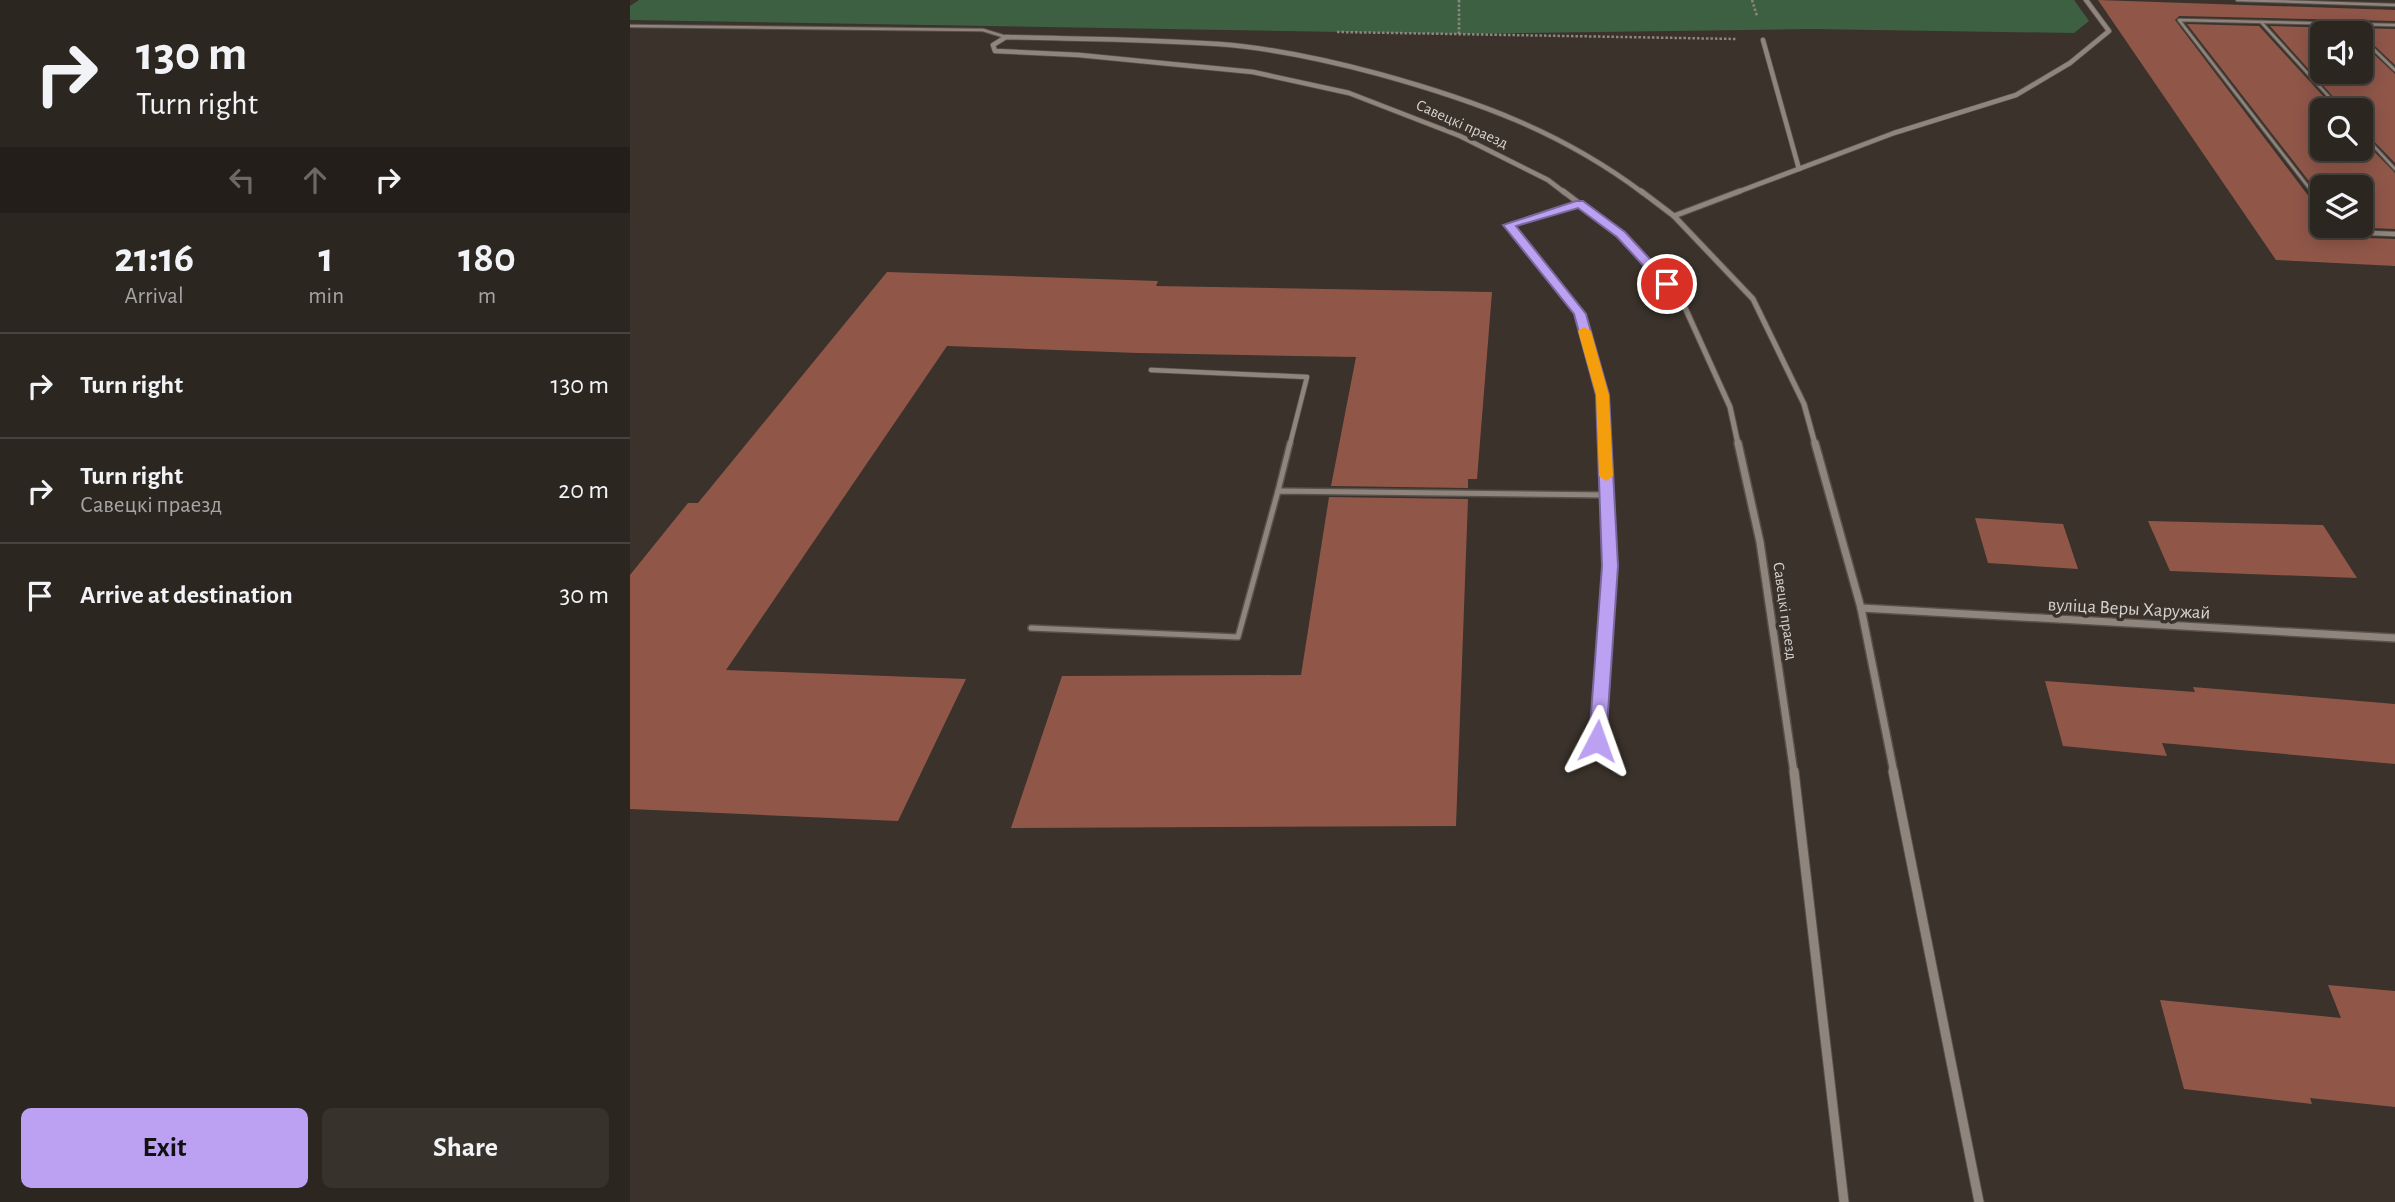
<!DOCTYPE html>
<html lang="en">
<head>
<meta charset="utf-8">
<style>
	:root { --surface:#2c2620; --page:#38322d; --text:#f1f3f6; --muted:#a6a5a5; --line:#48433e; --accent:#bca0f2 }
	body { margin:0; font-family:"Alegreya Sans",sans-serif; background:var(--page); color:var(--text); height:100vh; display:flex; flex-direction:column; font-size:26px; white-space:nowrap }
	* { box-sizing:border-box; margin:0 }
	p { font-size:23px; color:var(--muted) }
	.icon { flex:none; width:38px; height:38px; fill:none; stroke:currentColor; stroke-width:2; stroke-linecap:round; stroke-linejoin:round }
	.map { position:relative; flex:1; overflow:hidden }
	.drawer { display:flex; flex-direction:column; background:var(--surface); width:630px }
	.drawer>* { flex:none }
	.hud { background:#2c2620; color:var(--text); overflow:hidden }
	.fabs { position:absolute; left:1680px; top:21px; display:grid; gap:14px }
	.fabs a { display:grid; place-items:center; width:63px; height:63px; border-radius:10px; background:var(--surface); box-shadow:0 4px 18px #0003,0 0 0 2px var(--line); font-size:35px }
	.pin { position:absolute; display:grid; place-items:center; width:60px; height:60px; color:#fff; margin:-30px; border:4px solid #fff; border-radius:50%; box-shadow:0 2px 7px #0007 }
	.me { position:absolute; width:77px; margin:-38px; rotate:4deg; stroke-linejoin:round; filter:drop-shadow(0 0 5px #0008) }
	.turn { display:flex; align-items:center; gap:24px; height:147px; padding:0 21px; font-size:32px }
	.turn .icon { width:91px; height:91px; stroke-width:2.5 }
	.turn b { display:block; font-size:49px; line-height:60px }
	.lanes { display:flex; align-items:center; height:66px; padding:0 21px; background:#0003; justify-content:center; gap:35px; direction:ltr }
	.lanes .off { opacity:.35 }
	.eta { display:flex; justify-content:space-evenly; align-items:center; height:119px; text-align:center }
	.eta b { font-size:42px; font-weight:700; line-height:49px }
	.button { display:flex; gap:14px; margin-top:auto; padding:14px 21px }
	.button a { flex:1; height:80px; border-radius:10px; background:var(--accent); color:#111; font-size:28px; font-weight:700; line-height:80px; text-align:center }
	.button a+a { background:var(--page); color:var(--text) }
	ul { padding:0; list-style:none }
	li { display:flex; align-items:center; gap:21px; height:105px; padding:0 21px; border-top:2px solid var(--line) }
	li div { flex:1 }
	li b { display:block; font-size:26px }
	li em { font-style:normal }
	main { display:flex; flex:1; min-height:0 }
	.map>svg:first-child { display:block }
	.green { fill:#3e6042 }
	.building { fill:#905749 }
	.lines { fill:none; stroke-linecap:round; stroke-linejoin:round }
	.service-far2-casing { stroke:#58514b; stroke-width:4.5 }
	.service-far1-casing { stroke:#58514b; stroke-width:6 }
	.service-casing { stroke:#58514b; stroke-width:8 }
	.minor-far3-casing { stroke:#58514b; stroke-width:6 }
	.minor-far2-casing { stroke:#58514b; stroke-width:7 }
	.minor-far1-casing { stroke:#58514b; stroke-width:10 }
	.minor-casing { stroke:#58514b; stroke-width:11 }
	.path { stroke:#8d8680; stroke-width:2.5; stroke-dasharray:2.5 2; stroke-linecap:butt }
	.service-far2 { stroke:#8f857d; stroke-width:2.5 }
	.service-far1 { stroke:#8f857d; stroke-width:4.5 }
	.service { stroke:#8f857d; stroke-width:5 }
	.minor-far3 { stroke:#8f857d; stroke-width:4.5 }
	.minor-far2 { stroke:#8f857d; stroke-width:5 }
	.minor-far1 { stroke:#8f857d; stroke-width:7 }
	.minor { stroke:#8f857d; stroke-width:9 }
	.route { fill:#bca0f2; stroke:#7a689d; stroke-width:2 }
	.slow { fill:#f59e0b }
	.labels { text-anchor:middle; dominant-baseline:central; stroke-width:7; stroke-linejoin:round; paint-order:stroke }
	.far-street-label { font-size:16px; fill:#d7d1cd; stroke:#3a322b }
	.street-label { font-size:19px; fill:#d7d1cd; stroke:#3a322b }
</style>
</head>
<body>
<main>
<section class="drawer">
<div class="hud">
<div class="turn"><svg class="icon" aria-label="right" viewBox="0 0 24 24"><path d="M7 20v-9h11M14 6l5 5-5 5"/></svg><div><b>130 m</b>Turn right</div></div>
<div class="lanes"><svg class="icon off" aria-label="left" viewBox="0 0 24 24"><path d="M17 20v-9H6M10 6l-5 5 5 5"/></svg><svg class="icon off" aria-label="ahead" viewBox="0 0 24 24"><path d="M12 20V5M6 11l6-6 6 6"/></svg><svg class="icon" aria-label="right" viewBox="0 0 24 24"><path d="M7 20v-9h11M14 6l5 5-5 5"/></svg></div>
</div>
<div class="eta">
<div><b>21:16</b><p>Arrival</p></div>
<div><b>1</b><p>min</p></div>
<div><b>180</b><p>m</p></div>
</div>
<ul>
<li><svg class="icon" aria-label="right" viewBox="0 0 24 24"><path d="M7 20v-9h11M14 6l5 5-5 5"/></svg><div><b>Turn right</b></div><em>130 m</em></li>
<li><svg class="icon" aria-label="right" viewBox="0 0 24 24"><path d="M7 20v-9h11M14 6l5 5-5 5"/></svg><div><b>Turn right</b><p>Савецкі праезд</p></div><em>20 m</em></li>
<li><svg class="icon" aria-label="arrive" viewBox="0 0 24 24"><path d="M6 21V4h12l-3 4 3 4H6"/></svg><div><b>Arrive at destination</b></div><em>30 m</em></li>
</ul>
<div class="button"><a>Exit</a><a>Share</a></div>
</section>
<div class="map">
<svg width="1765" height="1202" viewBox="0 0 1765 1202">
	<rect width="100%" height="100%" fill="#3a322b"/>
	<path class="green" d="M9,0H1444L1459,21L1444,33L1181,29L829,34L0,20V6Z"/>
	<g class="building">
		<path d="M1468,0L1765,10V21L1549,16L1545,20L1677,194L1692,210V226H1703L1712,237L1765,239V266L1646,260Z"/>
		<path d="M1557,24L1629,26L1706,110H1692V149H1731V138L1765,173V229L1715,227L1731,226V187H1692V198Z"/>
		<path d="M1640,26L1715,28L1721,33H1692V72H1731V42L1765,74V163L1731,128V110H1715Z"/>
		<path d="M1727,28L1765,29V65L1731,33Z"/>
		<path d="M257,272L528,281L526,286L862,292L847,479H838V488L701,486L726,357L508,353L317,346L96,670L336,679L268,821L0,809V575L58,503H68Z"/>
		<path d="M699,497L838,499L826,826L381,828L432,676L671,675Z"/>
		<path d="M1345,518L1433,524L1448,569L1358,563Z"/>
		<path d="M1518,521L1693,525L1727,578L1540,571Z"/>
		<path d="M1415,681L1565,692L1563,687L1765,704V764L1532,743L1537,756L1433,746Z"/>
		<path d="M1698,985L1765,991V1107L1680,1098L1682,1104L1554,1089L1530,1000L1711,1018Z"/>
	</g>
	<g class="lines">
		<defs>
			<g id="service-far2">
				<path d="M1607,0L1765,5"/>
				<path d="M1631,22L1711,110"/>
				<path d="M1717,24L1727,33"/>
				<path d="M0,26L353,30L376,37"/>
				<path d="M1731,37L1765,70"/>
				<path d="M1731,132L1765,169"/>
				<path d="M1683,193L1549,20L1765,25"/>
			</g>
			<g id="service-far1">
				<path d="M1681,191L1692,205"/>
				<path d="M949,204L879,225L950,314L972,395L974,444"/>
				<path d="M1708,226L1713,232L1765,234"/>
				<path d="M521,370L677,377L660,444"/>
			</g>
			<g id="service">
				<path d="M648,491L660,443"/>
				<path d="M401,628L608,637L648,491L977,495"/>
				<path d="M967,741L980,567L974,443"/>
			</g>
			<g id="minor-far3">
				<path d="M1133,40L1169,169"/>
				<path d="M935,193L918,180L830,136L719,93L623,72L449,55L365,51L363,45L376,37C446,39 518,39 588,44C643,48 697,60 749,74C847,101 932,132 1013,193"/>
				<path d="M1105,193L1264,133L1386,95L1440,63L1479,31L1456,0"/>
			</g>
			<g id="minor-far2">
				<path d="M933,191L991,235L1052,301L1100,407L1108,444"/>
				<path d="M1011,191L1044,216L1123,299L1174,404L1185,444"/>
				<path d="M1044,216L1110,191"/>
			</g>
			<g id="minor-far1">
				<path d="M1108,443L1130,542L1164,773"/>
				<path d="M1185,443L1231,608L1264,773"/>
				<path d="M1231,608L1765,638"/>
			</g>
			<g id="minor">
				<path d="M1164,771L1214,1202"/>
				<path d="M1263,771L1349,1202"/>
			</g>
		</defs>
		<use href="#service-far2" class="service-far2-casing"/>
		<use href="#service-far1" class="service-far1-casing"/>
		<use href="#service" class="service-casing"/>
		<use href="#minor-far3" class="minor-far3-casing"/>
		<use href="#minor-far2" class="minor-far2-casing"/>
		<use href="#minor-far1" class="minor-far1-casing"/>
		<use href="#minor" class="minor-casing"/>
		<g class="path">
			<path d="M829,0V34"/>
			<path d="M1122,0L1127,16"/>
			<path d="M707,32L1107,39"/>
		</g>
		<use href="#service-far2" class="service-far2"/>
		<use href="#service-far1" class="service-far1"/>
		<use href="#service" class="service"/>
		<use href="#minor-far3" class="minor-far3"/>
		<use href="#minor-far2" class="minor-far2"/>
		<use href="#minor-far1" class="minor-far1"/>
		<use href="#minor" class="minor"/>
	</g>
	<path class="route" d="M946,201H953L995,232L1043,284L1033,287L987,237L948,208L886,226L956,314L979,395L988,566L976,741L974,746L967,748L961,746L959,741L972,566L966,395L944,314L873,225Z"/>
	<path class="slow" d="M954,327L961,331L979,395L983,476L976,481L969,476L966,395L948,331Z"/>
	<g class="labels">
		<g class="far-street-label">
			<text transform="translate(832 124) rotate(24)">Савецкі праезд</text>
			<text transform="translate(1155 611) rotate(82)">Савецкі праезд</text>
		</g>
		<g class="street-label">
			<text transform="translate(1499 609) rotate(3)">вуліца Веры Харужай</text>
		</g>
	</g>
</svg>
<div class="fabs">
<a><svg class="icon" aria-label="sound" viewBox="0 0 24 24"><path d="M4 9h4l5-4v14l-5-4H4zM17 9q2 3 0 6"/></svg></a>
<a><svg class="icon" aria-label="search" viewBox="0 0 24 24"><circle cx="10" cy="10" r="6"/><path d="M15 15l6 6"/></svg></a>
<a><svg class="icon" aria-label="layers" viewBox="0 0 24 24"><path d="M12 4l9 5-9 5-9-5zM3 14l9 5 9-5"/></svg></a>
</div>
<div class="pin" style="left:1037px;top:284px;background:#d93025"><svg class="icon" aria-label="arrive" viewBox="0 0 24 24"><path d="M6 21V4h12l-3 4 3 4H6"/></svg></div>
<svg class="me" style="left:967px;top:741px" viewBox="-20 -20 40 40"><path d="M0-17L14 15 0 8-14 15z" fill="#bca0f2" stroke="#fff" stroke-width="4"/></svg>
</div>
</main>
</body>
</html>
